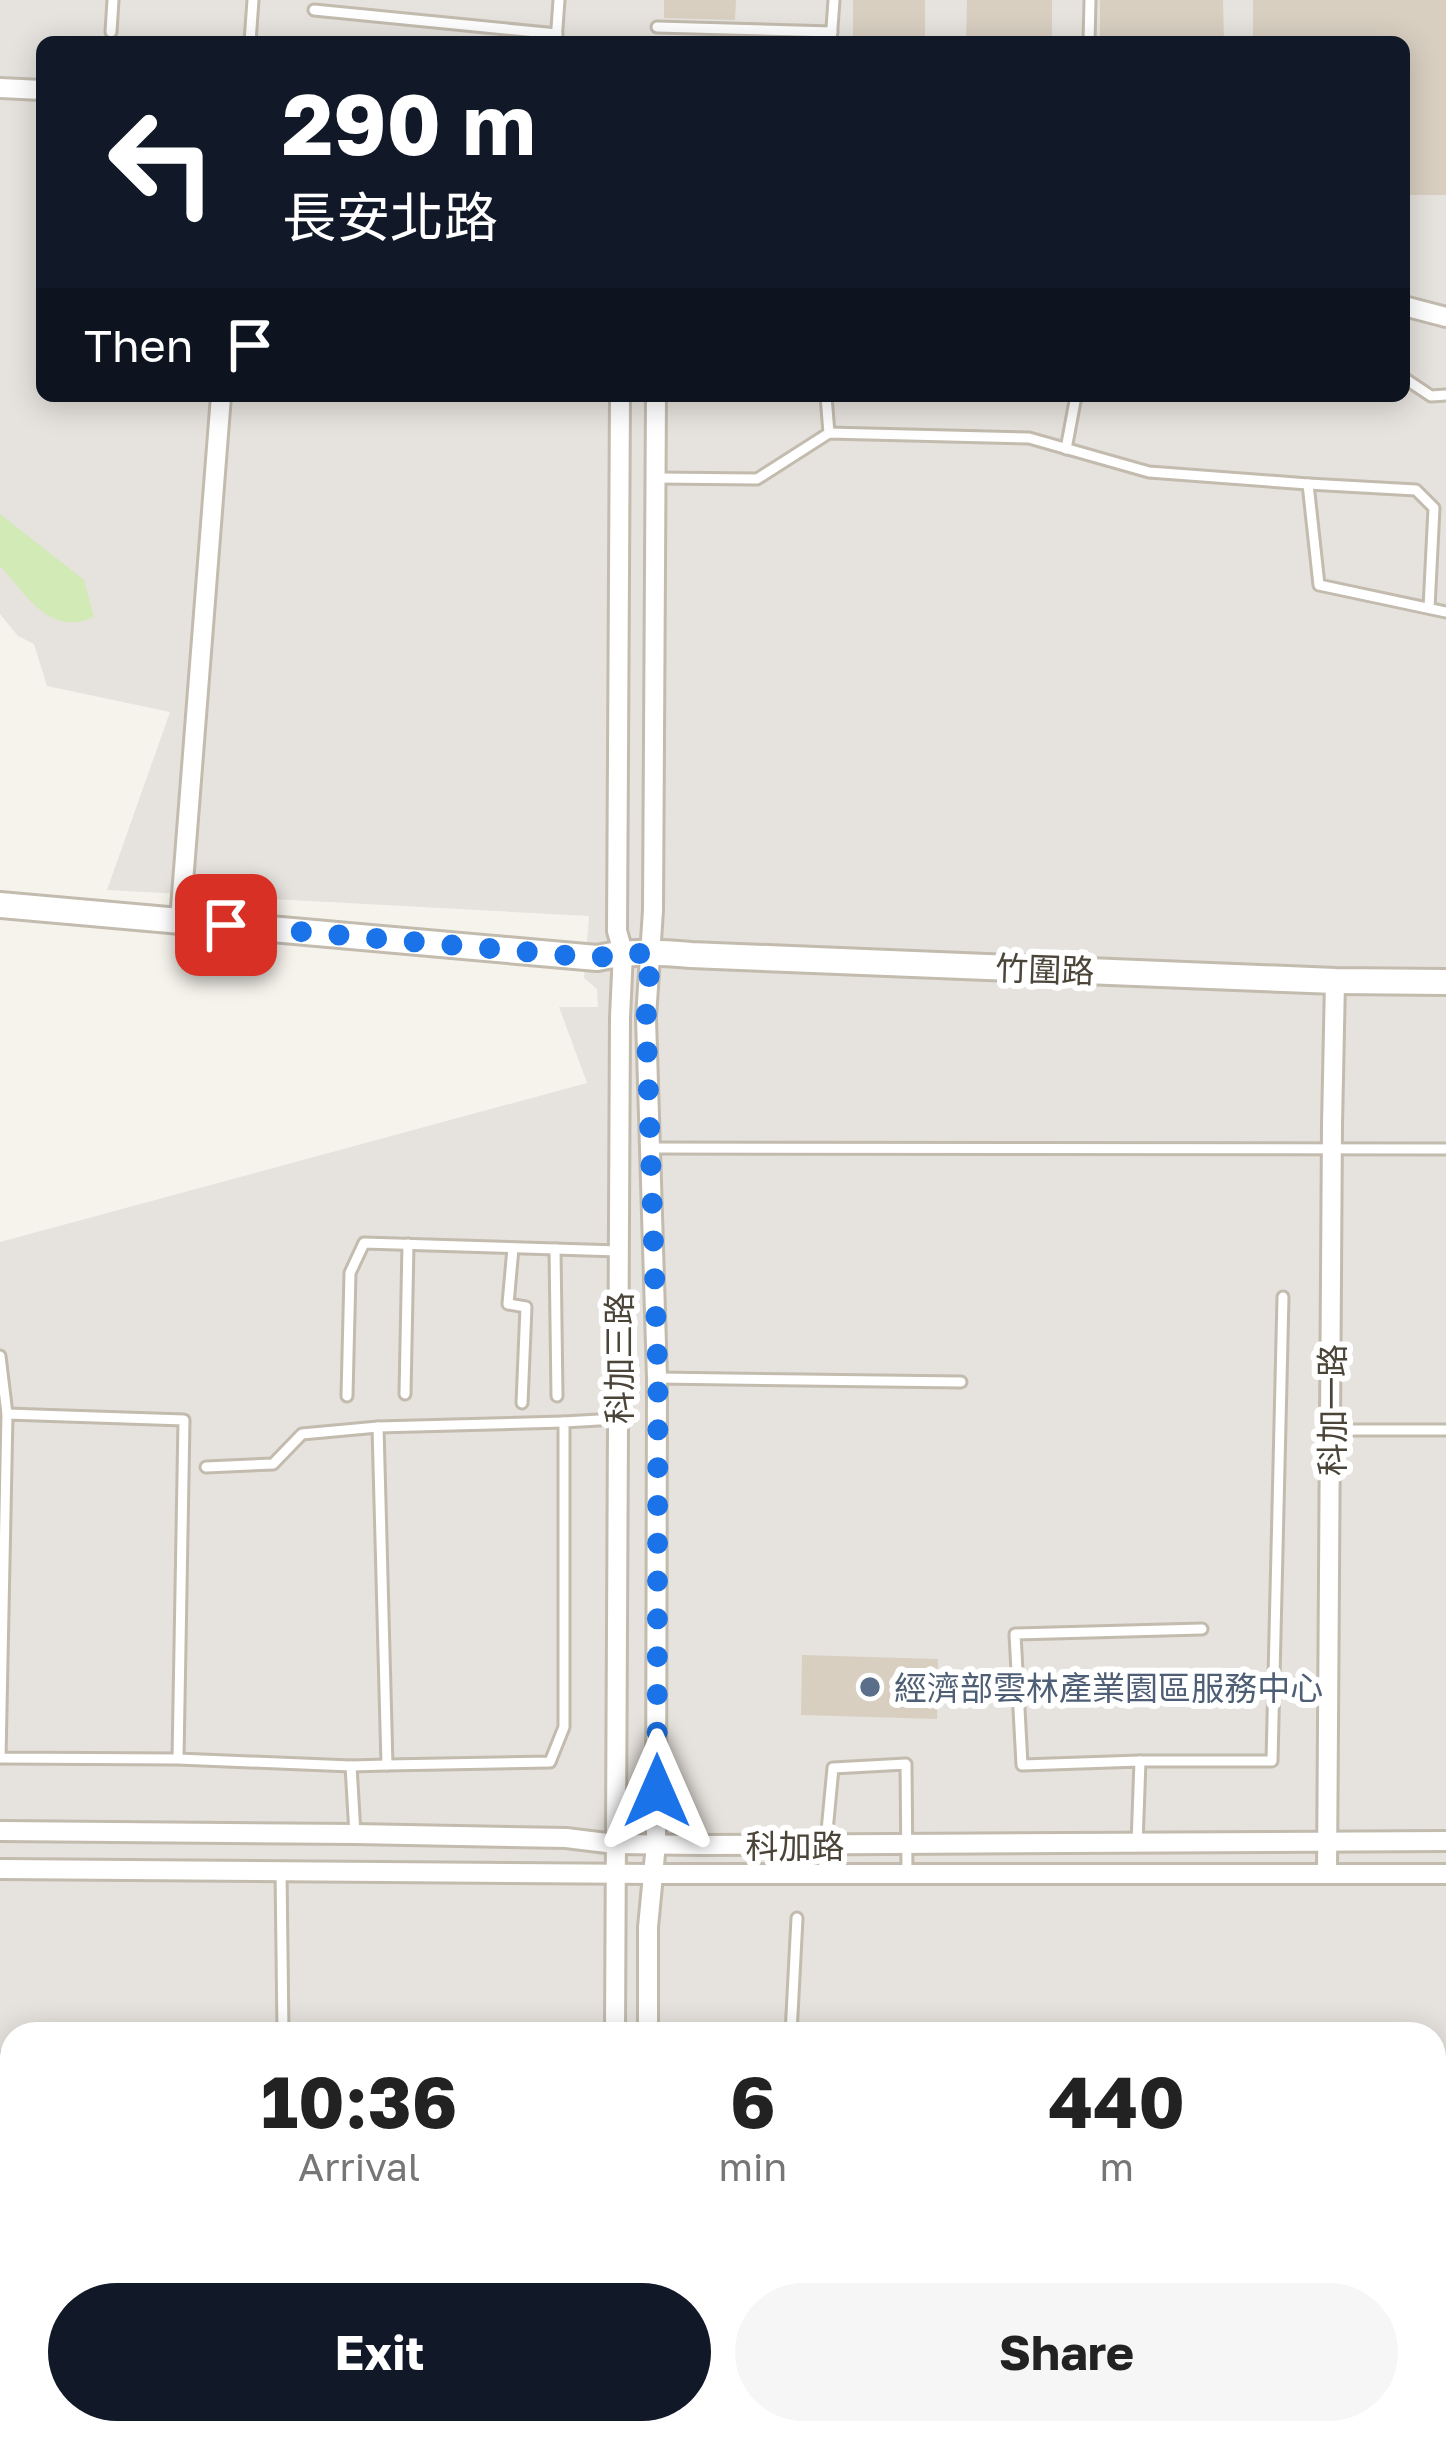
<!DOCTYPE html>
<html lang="en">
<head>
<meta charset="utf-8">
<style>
	:root { --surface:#fff; --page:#f6f6f6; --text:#222; --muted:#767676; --accent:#111827 }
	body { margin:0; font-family:"Golos Text","Noto Sans TC",sans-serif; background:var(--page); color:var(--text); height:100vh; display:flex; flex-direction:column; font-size:45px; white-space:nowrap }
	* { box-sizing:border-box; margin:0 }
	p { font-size:39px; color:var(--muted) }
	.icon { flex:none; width:66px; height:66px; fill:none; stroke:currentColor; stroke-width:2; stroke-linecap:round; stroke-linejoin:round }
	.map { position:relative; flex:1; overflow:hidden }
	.sheet { position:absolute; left:0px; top:2022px; width:1446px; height:423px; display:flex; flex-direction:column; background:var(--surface); border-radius:36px 36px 0 0; box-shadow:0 6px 30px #0003 }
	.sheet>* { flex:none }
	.hud { position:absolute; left:36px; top:36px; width:1374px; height:366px; border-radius:18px; box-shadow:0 6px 30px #0003; background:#111827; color:#fff; overflow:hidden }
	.pin { position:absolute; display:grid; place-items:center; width:102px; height:102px; color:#fff; margin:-51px; border-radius:24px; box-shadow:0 6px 18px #0006 }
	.me { position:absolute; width:132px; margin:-66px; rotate:0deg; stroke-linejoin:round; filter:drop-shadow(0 0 9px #0008) }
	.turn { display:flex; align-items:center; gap:42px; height:252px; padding:0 48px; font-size:54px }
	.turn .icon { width:156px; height:156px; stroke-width:2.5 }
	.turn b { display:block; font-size:84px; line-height:102px }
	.then { display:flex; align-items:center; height:114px; padding:0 48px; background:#0003; gap:24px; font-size:45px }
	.eta { display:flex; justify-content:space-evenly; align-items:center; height:204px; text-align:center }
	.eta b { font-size:72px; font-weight:700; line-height:84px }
	.button { display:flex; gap:24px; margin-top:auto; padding:24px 48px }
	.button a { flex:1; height:138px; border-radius:72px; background:var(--accent); color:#fff; font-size:48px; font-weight:700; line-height:138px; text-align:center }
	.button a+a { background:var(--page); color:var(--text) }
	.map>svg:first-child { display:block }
	.industrial { fill:#e6e2dd; fill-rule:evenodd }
	.green { fill:#d2eab5 }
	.building { fill:#d8cfc1 }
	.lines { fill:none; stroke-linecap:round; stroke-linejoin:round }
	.service-casing { stroke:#c2bbae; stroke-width:15 }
	.minor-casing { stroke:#c2bbae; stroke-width:24 }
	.tertiary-casing { stroke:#c2bbae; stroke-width:30 }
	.service { stroke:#fff; stroke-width:9 }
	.minor { stroke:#fff; stroke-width:18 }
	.tertiary { stroke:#fff; stroke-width:24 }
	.route { stroke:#1a73e8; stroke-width:21; stroke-dasharray:0 37.8 }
	.service-dot { fill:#5c6f8a; stroke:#fff; stroke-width:4.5 }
	.labels { text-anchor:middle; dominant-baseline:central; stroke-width:12; stroke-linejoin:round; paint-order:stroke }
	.street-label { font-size:33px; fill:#4b4439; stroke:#fff }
	.service-label { font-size:33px; fill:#4e5e75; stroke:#fff; text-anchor:start }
</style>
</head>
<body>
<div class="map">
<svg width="1446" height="2443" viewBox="0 0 1446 2443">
	<rect width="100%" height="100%" fill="#f6f3ec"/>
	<path class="industrial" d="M0,0H1446V2443H0V1242L587,1083L559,1007H598L597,989L584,978L589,916L107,890L170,712L47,686L34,644L18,636L0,614ZM42,42H1404V396H42ZM12,2034H1434V2433H12Z"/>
	<path class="green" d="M0,514L84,580L94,617C49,637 27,595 0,566Z"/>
	<g class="building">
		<path d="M664,0H736L735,20L664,18Z"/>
		<rect x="853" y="0" width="72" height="42"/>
		<path d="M967,0H1052V42H966Z"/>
		<path d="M1100,0H1223L1224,42H1100Z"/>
		<path d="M1253,0H1446V195H1404V42H1253Z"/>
		<path d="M802,1655L938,1659L937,1719L801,1715Z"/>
	</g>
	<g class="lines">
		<defs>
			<g id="service">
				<path d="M314,10L557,34"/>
				<path d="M657,27L832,32"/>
				<path d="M111,32L113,0"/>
				<path d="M250,42L253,0"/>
				<path d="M556,42L559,0"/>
				<path d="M831,42L834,0"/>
				<path d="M1089,42L1090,0"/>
				<path d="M1404,378L1431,396L1446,395"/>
				<path d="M826,396L829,433"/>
				<path d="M1066,449L1076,396"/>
				<path d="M657,478L757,479L829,433L1029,438L1149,472L1308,484L1319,585L1446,612"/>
				<path d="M1308,484L1416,490L1434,508L1429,608"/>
				<path d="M650,1148L1446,1149"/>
				<path d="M513,1248L508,1304L526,1307L522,1403"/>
				<path d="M555,1249L557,1396"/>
				<path d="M0,1356L7,1414"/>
				<path d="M657,1378L961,1382"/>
				<path d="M405,1394L408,1244"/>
				<path d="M347,1396L350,1273L364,1243L618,1251"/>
				<path d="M378,1427L564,1422"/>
				<path d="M1332,1430H1446"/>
				<path d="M206,1467L273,1464L302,1434L378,1427L387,1765L550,1762L564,1727V1422L616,1419"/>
				<path d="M178,1759L184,1420L7,1414L0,1758L178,1759L351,1766L355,1834"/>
				<path d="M1140,1761H1272L1283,1297"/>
				<path d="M351,1766L387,1765"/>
				<path d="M1137,1844L1140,1761L1022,1765L1015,1634L1202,1629"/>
				<path d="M281,1870L283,2034"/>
				<path d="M823,1873L833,1768L906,1764L907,1873"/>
				<path d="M791,2034L797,1918"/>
				<path d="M0,2058L12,2059"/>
				<path d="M549,2443V2433"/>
				<path d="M703,2443V2433"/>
			</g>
			<g id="minor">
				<path d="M0,88L42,90"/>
				<path d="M1404,306L1446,317"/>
				<path d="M180,921L221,396"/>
				<path d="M0,1831L355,1834L566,1838L615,1844L701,1845L1446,1841"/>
				<path d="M0,1869L654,1874H1446"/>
				<path d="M1327,1874L1332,1125L1335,981"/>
				<path d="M615,2034L620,1017L623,952L617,931L620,396"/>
				<path d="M648,2034V1927L656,1844L657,1378L646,1018L653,910L656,396"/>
				<path d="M615,2443V2433"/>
				<path d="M648,2443V2433"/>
			</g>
			<path id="tertiary" d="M0,905L597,958C629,951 658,952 691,955L1335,981L1446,982"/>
		</defs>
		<use href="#service" class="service-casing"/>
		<use href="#minor" class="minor-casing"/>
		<use href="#tertiary" class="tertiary-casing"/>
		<use href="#service" class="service"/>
		<use href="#minor" class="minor"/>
		<use href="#tertiary" class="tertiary"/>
	</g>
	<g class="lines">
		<path class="route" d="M226,925L597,958L623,952L645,954L651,951L646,1018L658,1378L657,1791"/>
	</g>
	<circle class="service-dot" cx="870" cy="1687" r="12"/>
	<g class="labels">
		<g class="street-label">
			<text transform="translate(1045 969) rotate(2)">竹圍路</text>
			<text transform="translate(618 1358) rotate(-90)">科加三路</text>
			<text transform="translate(1331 1410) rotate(-90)">科加一路</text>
			<text x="795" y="1845">科加路</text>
		</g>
		<g class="service-label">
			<text x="894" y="1687">經濟部雲林產業園區服務中心</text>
		</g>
	</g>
</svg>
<div class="pin" style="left:226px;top:925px;background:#d93025"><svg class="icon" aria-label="arrive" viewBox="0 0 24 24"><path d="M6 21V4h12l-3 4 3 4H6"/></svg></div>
<svg class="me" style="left:657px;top:1791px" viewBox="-20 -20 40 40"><path d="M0-17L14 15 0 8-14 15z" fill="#1a73e8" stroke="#fff" stroke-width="4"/></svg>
<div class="hud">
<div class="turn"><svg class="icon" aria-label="left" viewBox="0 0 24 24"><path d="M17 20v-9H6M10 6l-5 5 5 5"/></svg><div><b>290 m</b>長安北路</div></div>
<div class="then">Then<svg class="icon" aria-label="arrive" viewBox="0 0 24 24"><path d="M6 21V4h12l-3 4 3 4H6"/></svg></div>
</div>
<section class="sheet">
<div class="eta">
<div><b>10:36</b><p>Arrival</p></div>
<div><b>6</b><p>min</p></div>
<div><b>440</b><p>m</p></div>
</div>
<div class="button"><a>Exit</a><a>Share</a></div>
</section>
</div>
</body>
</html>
